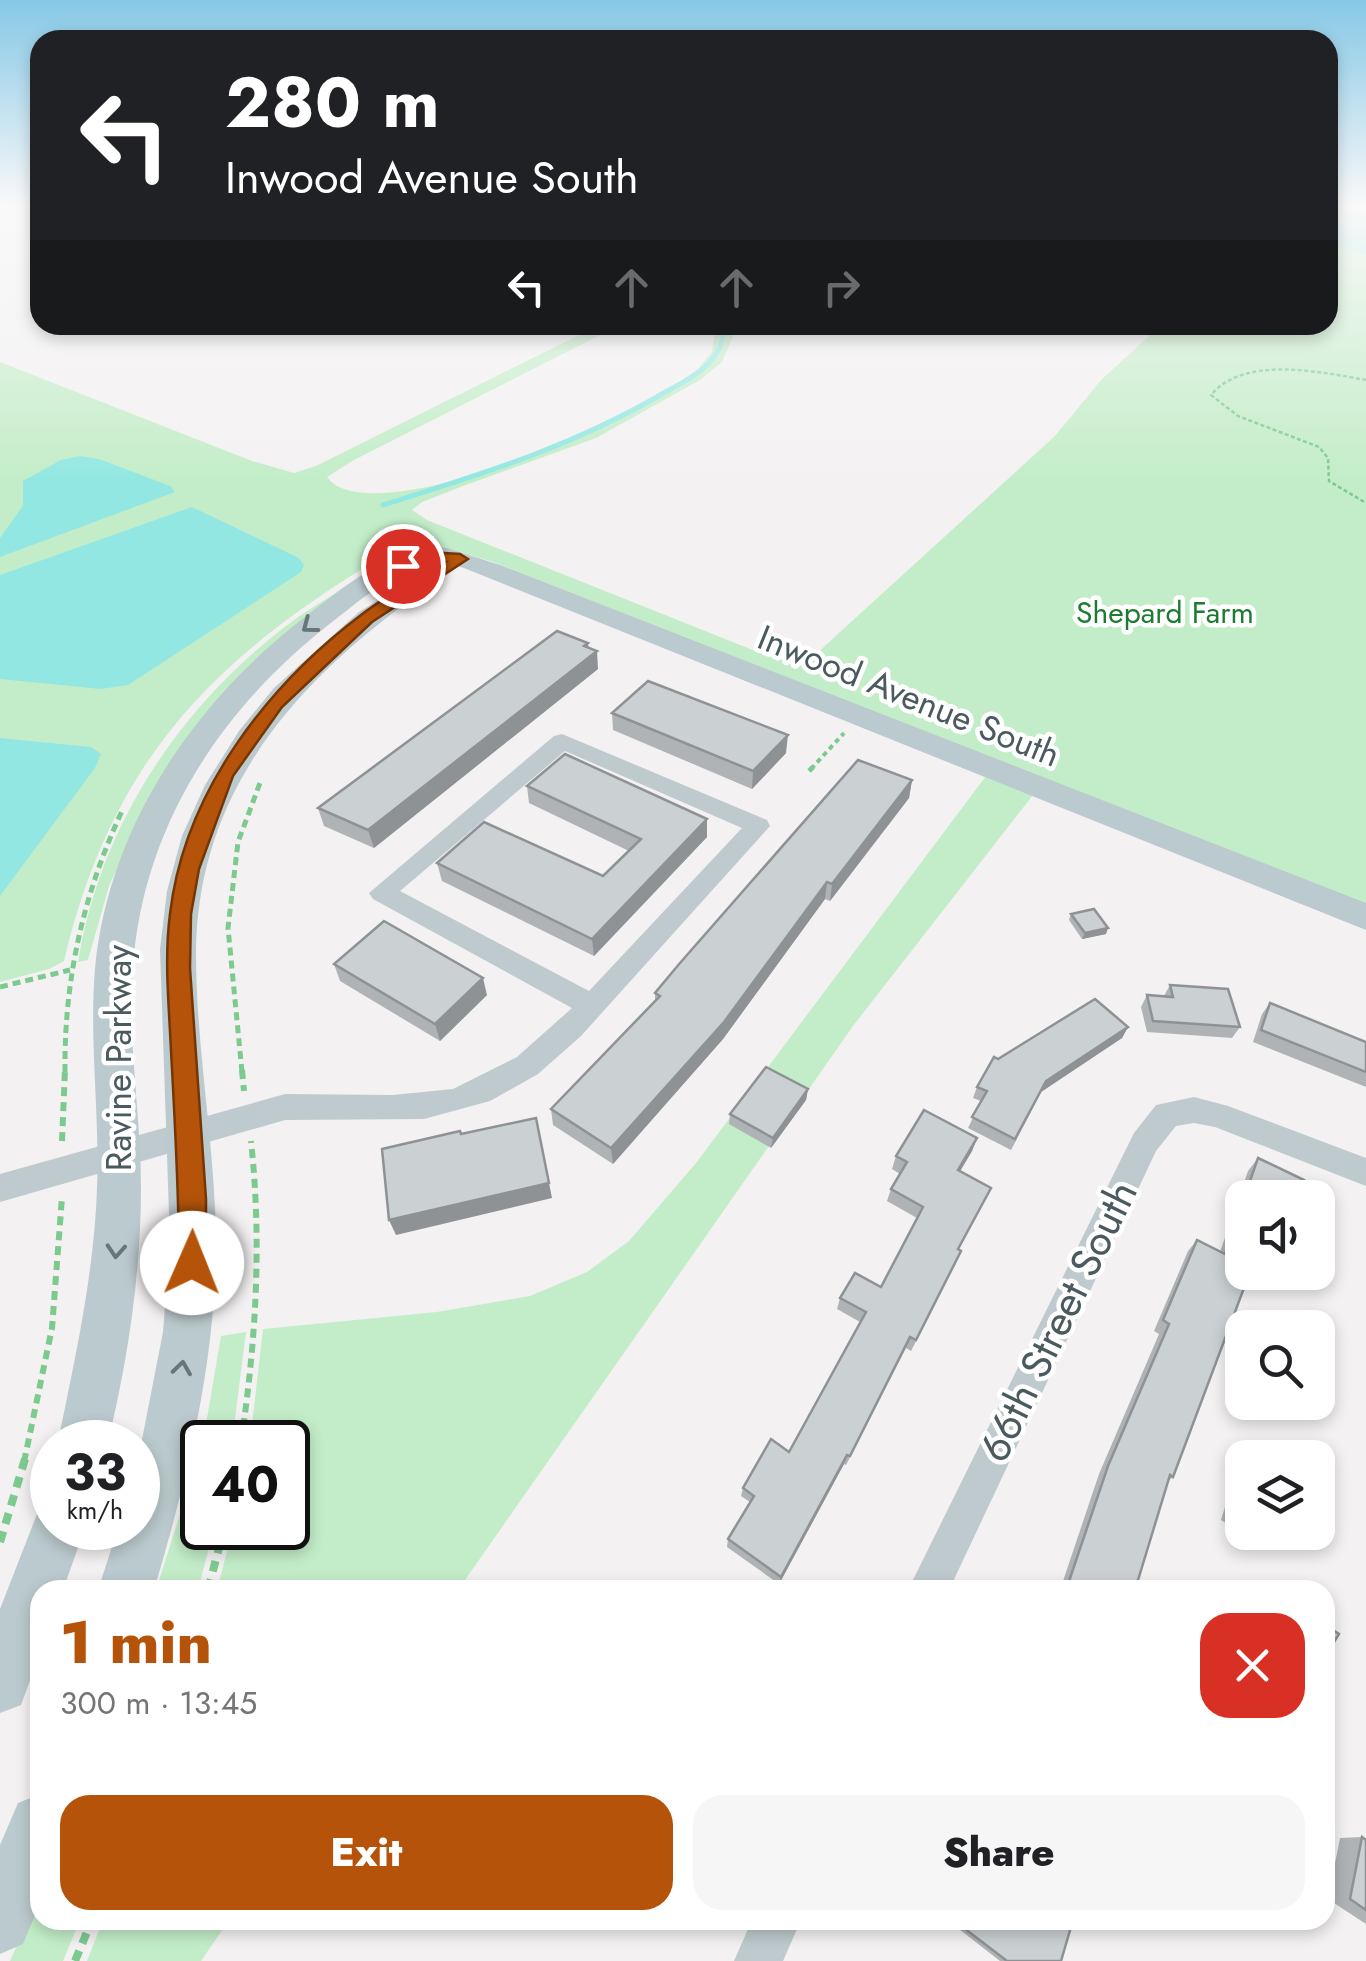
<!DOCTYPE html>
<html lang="en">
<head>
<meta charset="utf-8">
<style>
	:root { --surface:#fff; --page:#f6f6f6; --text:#202124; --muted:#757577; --accent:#b45309 }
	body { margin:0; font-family:Jost,sans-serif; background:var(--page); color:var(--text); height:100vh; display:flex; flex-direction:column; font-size:38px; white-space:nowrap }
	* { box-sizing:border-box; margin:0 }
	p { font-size:32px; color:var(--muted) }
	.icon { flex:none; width:55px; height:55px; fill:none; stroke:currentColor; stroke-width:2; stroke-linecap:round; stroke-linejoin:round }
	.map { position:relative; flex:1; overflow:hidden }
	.sheet { position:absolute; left:30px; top:1580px; width:1305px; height:350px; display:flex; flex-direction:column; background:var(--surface); border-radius:30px; box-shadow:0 5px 15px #0003 }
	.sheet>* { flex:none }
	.banner { position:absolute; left:30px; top:30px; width:1308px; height:305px; border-radius:30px; box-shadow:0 5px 15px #0003; background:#202124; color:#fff; overflow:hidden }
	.fabs { position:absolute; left:1225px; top:1180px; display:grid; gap:20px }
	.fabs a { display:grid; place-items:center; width:110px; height:110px; border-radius:20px; background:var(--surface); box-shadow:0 5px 15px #0003; font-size:50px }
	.speed { position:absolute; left:30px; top:1420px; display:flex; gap:20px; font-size:50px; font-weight:700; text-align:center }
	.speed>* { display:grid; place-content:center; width:130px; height:130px; border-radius:50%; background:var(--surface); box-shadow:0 5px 15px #0003; line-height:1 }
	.speed small { font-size:25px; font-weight:400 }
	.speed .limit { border:5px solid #111; border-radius:15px; background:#fff; color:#111 }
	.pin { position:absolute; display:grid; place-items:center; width:85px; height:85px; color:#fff; margin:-42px; border:5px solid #fff; border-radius:50%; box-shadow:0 2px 10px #0007 }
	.me { position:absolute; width:110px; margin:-55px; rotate:1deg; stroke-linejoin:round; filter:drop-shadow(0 0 8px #0008) }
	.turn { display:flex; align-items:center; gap:35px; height:210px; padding:0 30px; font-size:45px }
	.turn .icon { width:130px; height:130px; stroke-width:2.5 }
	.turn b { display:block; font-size:70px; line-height:85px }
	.lanes { display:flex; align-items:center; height:95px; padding:0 30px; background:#0003; justify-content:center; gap:50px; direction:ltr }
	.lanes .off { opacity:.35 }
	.round { display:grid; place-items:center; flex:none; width:105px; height:105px; border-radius:30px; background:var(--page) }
	.overview { display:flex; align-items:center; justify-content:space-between; height:170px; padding:0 30px }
	h1 { font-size:60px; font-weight:800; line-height:75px; color:var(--accent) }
	.button { display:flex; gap:20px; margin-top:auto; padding:20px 30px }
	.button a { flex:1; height:115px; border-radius:30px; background:var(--accent); color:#fff; font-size:40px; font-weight:800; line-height:115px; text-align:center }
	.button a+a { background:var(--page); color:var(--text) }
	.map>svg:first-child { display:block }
	.green { fill:#c3edc8 }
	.water { fill:#93e7e2 }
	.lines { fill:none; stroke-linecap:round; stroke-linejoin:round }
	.stream-far1 { stroke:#93e7e2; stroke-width:4 }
	.stream { stroke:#93e7e2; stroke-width:5 }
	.path-far4 { stroke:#7dca8f; stroke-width:2.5; stroke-dasharray:4 2.5; stroke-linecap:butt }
	.path-far3 { stroke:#7dca8f; stroke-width:4; stroke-dasharray:5 4; stroke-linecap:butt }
	.path-far2 { stroke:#7dca8f; stroke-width:5; stroke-dasharray:8 5; stroke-linecap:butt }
	.path-far1 { stroke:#7dca8f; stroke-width:6; stroke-dasharray:9 6; stroke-linecap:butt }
	.path { stroke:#7dca8f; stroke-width:8; stroke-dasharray:11 8; stroke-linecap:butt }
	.street { fill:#becacd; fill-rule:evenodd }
	.secondary { fill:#bbcace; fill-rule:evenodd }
	.wall { fill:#afb3b5 }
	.shaded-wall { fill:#8e9294 }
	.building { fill:#cbd0d3; stroke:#8e9294; stroke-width:2.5 }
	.oneway { stroke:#66767a }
	.route { fill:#b45309; stroke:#753606; stroke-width:2.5 }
	.labels { text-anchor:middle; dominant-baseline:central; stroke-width:9; stroke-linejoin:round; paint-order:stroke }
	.far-park-label { font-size:30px; fill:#1d7c32; stroke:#fff }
	.street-label { font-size:35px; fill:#4a5a5e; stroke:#fff }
	.near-street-label { font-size:42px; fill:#4a5a5e; stroke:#fff }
</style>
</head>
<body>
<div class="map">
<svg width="1366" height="1961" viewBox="0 0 1366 1961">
	<rect width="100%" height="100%" fill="#f3f1f2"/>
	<g class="green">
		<path d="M1328,242L1366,255V907L493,562L450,549H427L322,607L139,820L109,886L88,960L78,962C100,828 176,712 282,629C310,607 343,590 370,569L365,567C202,668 109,771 64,961L49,969L0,982V362L252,461L294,473L316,466L599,325H620L352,461L327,477C359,522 525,461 568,441C612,421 655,398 696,371L712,352L716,325H738L722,362L700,380L596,438L463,486L422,502L412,510L427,520L770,657L805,664L1055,436L1102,379L1161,325H1328Z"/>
		<path d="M986,776L1033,795L853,1026L458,1590H217L233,1528H288V1442H250L263,1329L437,1312L530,1296L587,1272L629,1241L696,1163Z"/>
		<path d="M246,1332L232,1442H203L221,1336Z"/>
		<path d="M202,1445V1528H214L198,1590H156Z"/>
		<path d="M40,1894V1920H80L63,1961H10Z"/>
		<path d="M103,1920H229L201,1961H87Z"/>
	</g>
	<g class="water">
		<path d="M1328,206H1366V255L1328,242Z"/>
		<path d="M80,456L99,459L170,486L175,492L0,557V538L23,506V481L61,460Z"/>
		<path d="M192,507L299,558L304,565L301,572L128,685L101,689L0,679V575Z"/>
		<path d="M0,738L91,747L101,754L95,768L0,896Z"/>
	</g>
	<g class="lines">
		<path class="stream-far1" d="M719,350L726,325"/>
		<path class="stream" d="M383,505C482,474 571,447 662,394C684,381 708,372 720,347"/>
		<path class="path-far4" d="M1366,380C1321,372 1244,355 1211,395L1238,416L1319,447L1328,458L1329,481L1366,503"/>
		<path class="path-far3" d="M811,769L844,733"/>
		<g class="path-far2">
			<path d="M809,771L813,767"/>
			<path d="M0,987L70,970"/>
			<path d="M65,1072C64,980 83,895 122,811"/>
			<path d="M242,1072L228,928L238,842L260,783"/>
		</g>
		<g class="path-far1">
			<path d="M242,1070L244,1091"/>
			<path d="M62,1141L65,1070"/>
			<path d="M241,1442C256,1341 262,1242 251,1141"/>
			<path d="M24,1462L52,1328L62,1197"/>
		</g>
		<g class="path">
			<path d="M0,1542L25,1459"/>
			<path d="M208,1590L224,1528"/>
			<path d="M75,1961L92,1920"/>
		</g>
		<g class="street">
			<path d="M562,734L767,820L770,826L581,1036L538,1074L490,1101L424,1119L285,1120L0,1202V1174L285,1094L393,1095L453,1089L517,1057L572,1008L373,899L369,893L554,736ZM565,751L742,828L589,991L400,891Z"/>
			<path d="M1194,1097L1228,1106L1366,1158V1186L1215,1127L1194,1123L1176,1126L1156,1151L949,1590H908L1134,1133L1156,1105Z"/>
			<path d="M752,1920H801L783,1961H734Z"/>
		</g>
		<g class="secondary">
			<path d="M447,548L500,565L1366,903V930L464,568C416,551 372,591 336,619C224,704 143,824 133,967C127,1041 141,1114 141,1187C141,1273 128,1359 108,1442H58C75,1358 94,1275 97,1189C100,1115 89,1042 95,969C108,829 192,705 301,620C342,589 392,544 447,548Z"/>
			<path d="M415,577L424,580L428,585L424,590C298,679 197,790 196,953C196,1049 215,1144 216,1240C216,1360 188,1476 154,1590H98L118,1528H138V1460L163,1332L170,1243L160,949L167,891L182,836L205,785L239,731L274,688L359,612Z"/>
			<path d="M52,1503V1528H85L63,1590H40V1653L21,1705L0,1713V1609L39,1509Z"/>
			<path d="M40,1794V1903L23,1944L0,1954V1845L18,1803Z"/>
		</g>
	</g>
	<g class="wall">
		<path d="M588,643V648L598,669L374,848L324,826L318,808Z"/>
		<path d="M612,713L786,753L752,789L613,730Z"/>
		<path d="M912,780L909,798L830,901L825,899L723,1039L613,1164L553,1125L551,1109L655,1000V993Z"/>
		<path d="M527,786L707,837L594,956L442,881L437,863L603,876L629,851L529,803Z"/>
		<path d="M1071,914L1106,934L1082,939L1069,920Z"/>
		<path d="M334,964L487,995L440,1041L340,981Z"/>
		<path d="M1170,985L1240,1027L1232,1038L1147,1032L1141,1007L1147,995L1164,996Z"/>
		<path d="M1270,1003L1366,1042V1087L1253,1042L1262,1014Z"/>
		<path d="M1128,1027L1122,1038L1041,1092L1011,1150L968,1128L981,1101L973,1098L977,1087L998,1059Z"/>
		<path d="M808,1089L806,1100L771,1148L729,1124L730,1114Z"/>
		<path d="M977,1138L972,1151L960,1171L991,1188L959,1249L956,1263L911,1351L906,1348L846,1465L844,1464L779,1584L727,1547L728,1539L750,1502L741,1496L743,1488L789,1452L860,1322L837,1309L840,1298L881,1287L917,1218L887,1201L891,1189L900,1174L892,1169L896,1156Z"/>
		<path d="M1258,1158L1299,1198H1242V1272L1173,1477L1168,1481L1135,1590H1060L1099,1474L1159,1334L1154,1331L1188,1251L1197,1240L1220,1252L1248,1171Z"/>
		<path d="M1234,1490L1242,1495V1532H1252L1247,1536L1221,1520L1229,1494Z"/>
		<path d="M1362,1837L1366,1840V1924L1328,1899L1340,1838Z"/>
		<path d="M957,1920H1073L1061,1961H1000L955,1926Z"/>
	</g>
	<g class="shaded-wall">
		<path d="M588,643L589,657L597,651L598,669L374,848L368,830Z"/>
		<path d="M788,735L786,753L752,789L753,771Z"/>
		<path d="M912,780L909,798L830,901L832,884Z"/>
		<path d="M707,819V837L594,956L592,939Z"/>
		<path d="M827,882L825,899L723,1039L613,1164L611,1148Z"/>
		<path d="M1108,928L1106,934L1082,939L1085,933Z"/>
		<path d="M483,978L487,995L440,1041L435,1024Z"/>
		<path d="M1128,1027L1122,1038L1041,1092L1011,1150L1046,1081Z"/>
		<path d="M808,1089L806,1100L771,1148L773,1138Z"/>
		<path d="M977,1138L972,1151L953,1183L958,1170Z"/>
		<path d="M549,1183L552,1198L396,1235L389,1220Z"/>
		<path d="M847,1455L844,1464L779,1584L781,1577Z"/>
	</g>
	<g class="building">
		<path d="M557,631L588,643L584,646L597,651L368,830L318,808Z"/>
		<path d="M648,681L788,735L753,771L612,713Z"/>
		<path d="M565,754L707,819L592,939L437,863L484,822L603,876L641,839L527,786Z"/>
		<path d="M858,760L912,780L832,884L827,882L724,1022L611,1148L551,1109L660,996L655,993L680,963Z"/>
		<path d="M1094,909L1108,928L1085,933L1071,914Z"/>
		<path d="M384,921L483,978L435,1024L334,964Z"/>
		<path d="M1170,985L1228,989L1240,1027L1153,1021L1147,995L1173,997Z"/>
		<path d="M1095,999L1128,1027L1046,1081L1015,1139L972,1117L987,1091L977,1087L994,1057L998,1059Z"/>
		<path d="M1270,1003L1366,1042V1072L1261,1030Z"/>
		<path d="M766,1067L808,1089L773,1138L730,1114Z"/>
		<path d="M924,1110L977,1138L958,1170L991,1188L958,1249L961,1251L916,1340L910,1337L850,1456L847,1455L781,1577L728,1539L754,1496L743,1488L771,1439L789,1452L866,1312L840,1298L855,1273L881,1287L923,1207L891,1189L907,1162L896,1156Z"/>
		<path d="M536,1118L549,1183L389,1220L382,1149L460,1131L461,1134Z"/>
		<path d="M1258,1158L1304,1180L1299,1198H1244Z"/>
		<path d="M1242,1203V1272H1250L1173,1477L1170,1475L1135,1590H1066L1108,1466L1169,1324L1163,1320L1197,1240L1225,1254Z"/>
		<path d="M1234,1490L1242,1495V1526L1226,1517Z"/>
		<path d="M1325,1625L1339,1634L1326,1655L1325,1654Z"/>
		<path d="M1362,1837L1366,1840V1910L1350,1899Z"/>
		<path d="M967,1920H1073L1061,1961H1007L964,1928Z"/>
	</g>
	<defs><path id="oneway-chevron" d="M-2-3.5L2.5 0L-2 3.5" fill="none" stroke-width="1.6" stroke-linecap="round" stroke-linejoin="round" transform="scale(2.5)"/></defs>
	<g class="oneway">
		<use href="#oneway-chevron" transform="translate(309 626) rotate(143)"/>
		<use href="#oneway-chevron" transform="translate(116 1251) rotate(94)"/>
		<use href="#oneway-chevron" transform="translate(182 1368) rotate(-82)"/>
	</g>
	<linearGradient id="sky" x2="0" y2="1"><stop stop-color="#86c8e6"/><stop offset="0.43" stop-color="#faf9f9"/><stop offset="1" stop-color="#faf9f9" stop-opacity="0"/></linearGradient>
	<rect width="1366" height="480" fill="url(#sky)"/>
	<path class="route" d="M428,552L460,554L468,559L372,622L282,707L233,776L199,869L191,914L190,968L206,1199V1263L202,1272L192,1276L183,1272L179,1263C179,1192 175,1122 171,1051C169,1005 164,959 170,914C184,793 266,687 361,615C387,595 417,579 445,562L430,561L403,571L395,566Z"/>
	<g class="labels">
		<g class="far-park-label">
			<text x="1165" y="612">Shepard Farm</text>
		</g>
		<g class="street-label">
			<text transform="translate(909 696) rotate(22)">Inwood Avenue South</text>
			<text transform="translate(119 1058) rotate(-90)">Ravine Parkway</text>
		</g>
		<g class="near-street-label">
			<text transform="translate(1058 1321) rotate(-64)">66th Street South</text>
		</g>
	</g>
</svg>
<div class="fabs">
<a><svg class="icon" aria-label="sound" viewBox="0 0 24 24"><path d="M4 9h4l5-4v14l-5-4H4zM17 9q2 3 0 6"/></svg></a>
<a><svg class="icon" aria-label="search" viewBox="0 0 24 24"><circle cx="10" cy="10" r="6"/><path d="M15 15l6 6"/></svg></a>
<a><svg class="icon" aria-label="layers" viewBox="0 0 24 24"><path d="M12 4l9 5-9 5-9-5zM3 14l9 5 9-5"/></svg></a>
</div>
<div class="speed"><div>33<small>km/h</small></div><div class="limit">40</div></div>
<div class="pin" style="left:403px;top:566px;background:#d93025"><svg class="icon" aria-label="arrive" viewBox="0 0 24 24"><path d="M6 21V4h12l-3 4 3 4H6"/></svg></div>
<svg class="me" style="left:192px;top:1263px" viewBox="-20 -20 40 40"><circle r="19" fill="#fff"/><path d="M0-13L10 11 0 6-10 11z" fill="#b45309"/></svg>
<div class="banner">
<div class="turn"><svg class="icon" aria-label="left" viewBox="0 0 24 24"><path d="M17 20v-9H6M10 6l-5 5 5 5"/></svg><div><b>280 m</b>Inwood Avenue South</div></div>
<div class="lanes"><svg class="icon" aria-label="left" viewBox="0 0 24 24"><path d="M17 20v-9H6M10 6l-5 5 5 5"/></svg><svg class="icon off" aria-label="ahead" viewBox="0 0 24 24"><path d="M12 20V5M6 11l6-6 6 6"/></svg><svg class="icon off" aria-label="ahead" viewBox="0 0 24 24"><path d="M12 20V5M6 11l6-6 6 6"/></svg><svg class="icon off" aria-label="right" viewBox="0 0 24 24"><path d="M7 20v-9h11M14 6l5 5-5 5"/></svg></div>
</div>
<section class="sheet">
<div class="overview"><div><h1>1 min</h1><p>300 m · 13:45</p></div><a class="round" style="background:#d93025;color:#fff"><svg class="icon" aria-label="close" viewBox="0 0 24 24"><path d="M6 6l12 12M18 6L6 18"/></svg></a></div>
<div class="button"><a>Exit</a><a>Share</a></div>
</section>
</div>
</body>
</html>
